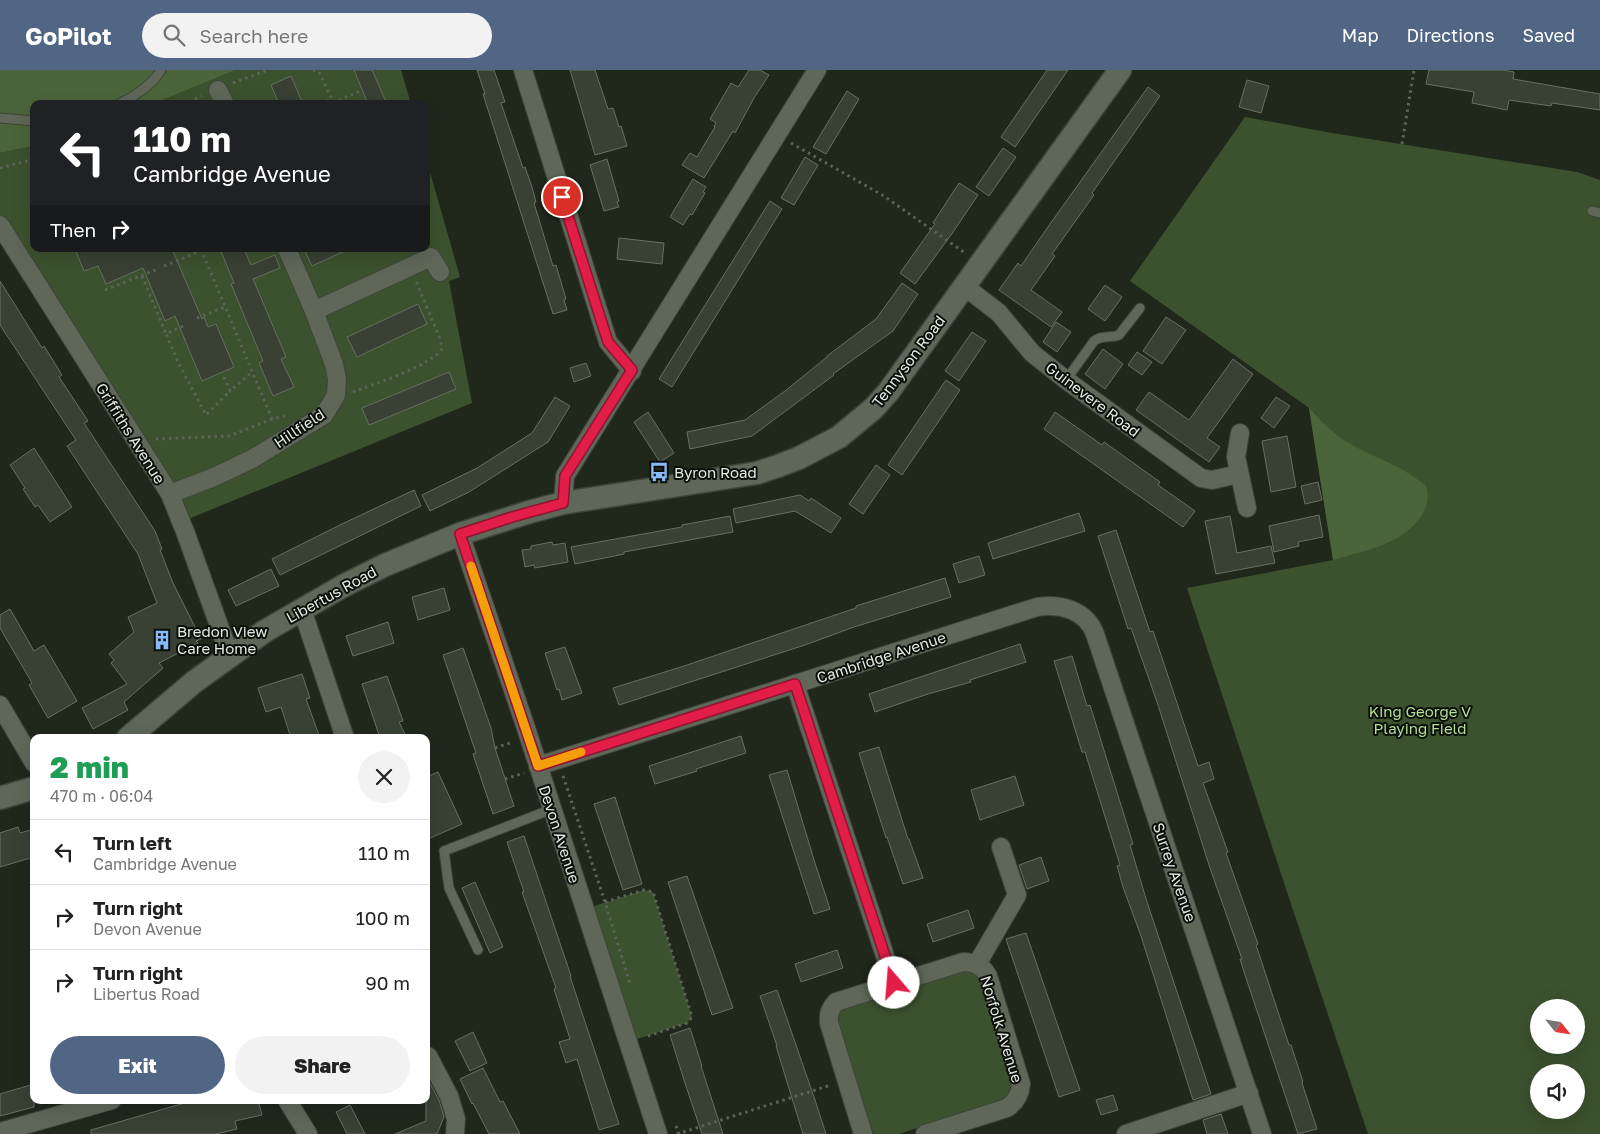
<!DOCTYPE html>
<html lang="en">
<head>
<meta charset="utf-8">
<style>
	:root { --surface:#fff; --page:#f2f2f2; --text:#222; --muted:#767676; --line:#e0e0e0; --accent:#506684 }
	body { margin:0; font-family:"Golos Text",sans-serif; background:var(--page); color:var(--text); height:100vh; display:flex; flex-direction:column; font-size:19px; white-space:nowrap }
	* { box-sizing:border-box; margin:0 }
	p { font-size:16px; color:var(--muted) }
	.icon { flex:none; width:28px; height:28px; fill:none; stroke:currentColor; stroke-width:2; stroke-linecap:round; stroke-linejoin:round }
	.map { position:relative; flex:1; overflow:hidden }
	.panel { position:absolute; left:30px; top:664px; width:400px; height:370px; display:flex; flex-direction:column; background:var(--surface); border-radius:10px; box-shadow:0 5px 20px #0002 }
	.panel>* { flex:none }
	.top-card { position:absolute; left:30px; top:30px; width:400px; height:152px; border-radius:10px; box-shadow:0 5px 20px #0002; background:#202124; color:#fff; overflow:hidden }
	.needle { width:32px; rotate:120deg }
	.tools { position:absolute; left:1530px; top:929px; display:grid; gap:10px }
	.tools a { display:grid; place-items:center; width:55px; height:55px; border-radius:50%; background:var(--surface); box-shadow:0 5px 20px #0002; font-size:25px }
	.pin { position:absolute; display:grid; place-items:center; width:42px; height:42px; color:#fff; margin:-21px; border:2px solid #fff; border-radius:50%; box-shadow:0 1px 5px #0007 }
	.me { position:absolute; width:55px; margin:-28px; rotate:342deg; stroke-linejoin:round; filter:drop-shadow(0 0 4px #0008) }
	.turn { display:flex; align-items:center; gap:18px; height:105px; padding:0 20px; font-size:22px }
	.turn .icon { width:65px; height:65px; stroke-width:2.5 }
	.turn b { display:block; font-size:35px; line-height:42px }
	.then { display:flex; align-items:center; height:48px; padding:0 20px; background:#0003; gap:10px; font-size:19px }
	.round { display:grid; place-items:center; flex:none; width:52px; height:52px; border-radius:26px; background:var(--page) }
	.head { display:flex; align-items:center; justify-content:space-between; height:85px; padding:0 20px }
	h1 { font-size:30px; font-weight:800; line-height:38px; color:#1e9e55 }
	.cta { display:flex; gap:10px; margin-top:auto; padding:10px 20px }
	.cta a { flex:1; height:58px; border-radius:30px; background:var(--accent); color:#fff; font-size:20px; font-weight:800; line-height:58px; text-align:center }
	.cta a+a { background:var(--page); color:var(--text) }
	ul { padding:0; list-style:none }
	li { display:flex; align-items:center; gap:15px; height:65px; padding:0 20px; border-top:1px solid var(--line) }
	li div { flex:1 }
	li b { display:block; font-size:19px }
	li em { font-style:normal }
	header { display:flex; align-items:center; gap:30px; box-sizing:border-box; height:70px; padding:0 25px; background:var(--accent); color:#fff }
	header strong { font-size:24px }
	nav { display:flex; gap:28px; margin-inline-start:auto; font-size:18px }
	.search { width:350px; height:45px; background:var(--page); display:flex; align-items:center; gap:12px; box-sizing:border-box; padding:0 18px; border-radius:28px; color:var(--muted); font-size:19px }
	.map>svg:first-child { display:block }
	.green { fill:#3c512e; fill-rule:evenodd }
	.forest { fill:#4b6439 }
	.building { fill:#384133; stroke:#677061 }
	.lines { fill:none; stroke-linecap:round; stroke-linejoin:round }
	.service-casing { stroke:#3e443a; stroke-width:11 }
	.minor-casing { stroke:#3e443a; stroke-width:20 }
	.tertiary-casing { stroke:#3e443a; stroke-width:25 }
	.path { stroke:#5d6358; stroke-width:3; stroke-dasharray:2.5 4; stroke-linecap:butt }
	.service { stroke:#5e6758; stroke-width:9 }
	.minor { stroke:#5e6758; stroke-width:18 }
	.tertiary { stroke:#5e6758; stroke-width:22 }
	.route-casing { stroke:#92132f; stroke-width:12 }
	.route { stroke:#e11d48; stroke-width:9 }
	.slow { stroke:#f59e0b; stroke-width:9 }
	.labels { text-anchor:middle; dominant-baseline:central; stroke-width:4; stroke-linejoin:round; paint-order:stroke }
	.street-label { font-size:15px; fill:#e5eae2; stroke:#0b0f09 }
	.poi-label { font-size:15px; fill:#e5eae2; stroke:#0b0f09; text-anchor:start }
	.park-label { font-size:15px; fill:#b4de99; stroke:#0b0f09 }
</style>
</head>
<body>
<header>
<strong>GoPilot</strong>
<div class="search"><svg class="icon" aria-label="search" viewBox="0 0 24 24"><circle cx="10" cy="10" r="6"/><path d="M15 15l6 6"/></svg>Search here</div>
<nav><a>Map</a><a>Directions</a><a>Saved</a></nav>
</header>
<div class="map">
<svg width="1600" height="1064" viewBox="0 0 1600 1064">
	<rect width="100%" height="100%" fill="#20271b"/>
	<g class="green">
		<path d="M236,0H401L411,34H153Z"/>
		<path d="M1245,47L1332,63L1577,102L1600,110V1064H1368L1291,834L1187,518L1333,490L1309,338L1130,211ZM1539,938H1576V975H1539ZM1539,1002H1576V1040H1539Z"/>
		<path d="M34,76V179H426V88L460,207L449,211L472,333L181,452L0,155V83Z"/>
		<path d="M644,820L653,822L692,947L687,953L628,972L585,839Z"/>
		<path d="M968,897L981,908L1013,1011L1010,1022L1003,1030L899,1064H874L867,1056L836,951L840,940L845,935Z"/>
	</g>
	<g class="forest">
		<path d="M0,0H236L153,34H34V76L0,83Z"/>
		<path d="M1309,338C1323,353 1337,368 1356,377C1382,391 1403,396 1426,416C1430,429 1427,438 1419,449C1400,475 1363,481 1333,490Z"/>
	</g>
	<g class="building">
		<path d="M354,0H372L387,34H368Z"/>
		<path d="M477,0H494L505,32L501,33L523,98L525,97L532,117L536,132L534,133L553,196L556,195L566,229L564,230L567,240L553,244L483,24H485Z"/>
		<path d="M570,0H595L608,39L613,38L619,57L621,56L627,76L595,85Z"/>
		<path d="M749,0H760L769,5L754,28L735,63L733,61L704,108L682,95L690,83L697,87L715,57L714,56L716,53L710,49L731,13L738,17Z"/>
		<path d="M1047,0H1068L1015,77L1001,67Z"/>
		<path d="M1429,0H1503L1514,2L1513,9L1600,24V40L1552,33L1551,36L1509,30L1507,40L1472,33L1474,22L1426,14Z"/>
		<path d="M291,6L303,34H279L271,15Z"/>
		<path d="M1247,10L1269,16L1261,43L1239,37Z"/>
		<path d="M1148,17L1160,26L1092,123L1094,125L1052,184L1055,186L1031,220L1062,242L1051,257L999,220L1018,193L1021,196L1050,154Z"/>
		<path d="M847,21L859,29L826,84L813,77Z"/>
		<path d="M1003,78L1016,87L989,126L976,117Z"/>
		<path d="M805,87L818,95L794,135L781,128Z"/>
		<path d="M607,89L619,131L617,132L619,137L604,141L590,95Z"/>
		<path d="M693,109L706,117L703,122L705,123L692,145L690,144L683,155L670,147Z"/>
		<path d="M959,113L978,125L951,165L915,214L900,203L935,154L933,153Z"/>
		<path d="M770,131L782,139L672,317L659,309Z"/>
		<path d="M619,168L664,173L662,194L617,189Z"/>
		<path d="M75,179H172L202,249L204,247L208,257L216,254L234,297L202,311L175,246L165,251L143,198L106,214L98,196L84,201Z"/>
		<path d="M220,179H244L251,195L275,185L280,198L253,209L286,287L281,289L294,317L273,326L259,293L263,291L231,214L234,213Z"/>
		<path d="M304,179H349L312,196Z"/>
		<path d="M0,211L42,278L44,276L62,305L59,307L88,351L84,353L155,461L162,479L160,480L173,513L201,569L196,571L198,573L159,593L163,598L124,632L128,640L93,659L82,638L127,614L111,593L114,590L109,584L134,562L128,547L157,533L138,484L67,376L76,370L0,255Z"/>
		<path d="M902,213L918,224L893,261L833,304L834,305L752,366L690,379L687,362L745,350L785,321L827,287V286L876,249Z"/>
		<path d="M1105,215L1122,227L1105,251L1088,239Z"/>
		<path d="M418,234L427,254L357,287L347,267Z"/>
		<path d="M1166,247L1186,260L1162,294L1143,281Z"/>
		<path d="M1056,252L1071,262L1057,282L1043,272Z"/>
		<path d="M972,262L986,271L959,311L945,301Z"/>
		<path d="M1103,279L1123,294L1105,319L1085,304Z"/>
		<path d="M1137,282L1152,292L1142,305L1128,295Z"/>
		<path d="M1233,289L1253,304L1207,368L1220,377L1209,392L1136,340L1149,322L1189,350Z"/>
		<path d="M586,293L591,306L574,312L570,298Z"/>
		<path d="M449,302L456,319L369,355L362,338Z"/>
		<path d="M946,310L960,320L902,405L888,395Z"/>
		<path d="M555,327L570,336L548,372L469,422L430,441L422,425L477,398L532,363Z"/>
		<path d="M1276,327L1290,336L1274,358L1261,348Z"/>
		<path d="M648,342L674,383L660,392L634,352Z"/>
		<path d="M1055,342L1102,375L1104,372L1160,412L1158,415L1195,441L1183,457L1044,359Z"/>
		<path d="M1287,366L1296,417L1271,422L1262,371Z"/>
		<path d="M34,378L72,437L50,452L38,435L35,437L23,419L25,418L10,395Z"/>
		<path d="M876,395L890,405L863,444L849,434Z"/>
		<path d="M1318,412L1322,430L1305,434L1301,416Z"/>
		<path d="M414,420L421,436L280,505L272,489L342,454Z"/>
		<path d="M800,425L809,431L811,428L841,448L831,463L795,441L736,453L733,439Z"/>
		<path d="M1079,443L1085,461L993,489L988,473Z"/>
		<path d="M1319,445L1323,467L1298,472L1299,476L1274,482L1269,456Z"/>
		<path d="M730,446L733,462L624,482V484L575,494L571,477L682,457V455Z"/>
		<path d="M1230,446L1237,483L1271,476L1275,493L1216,504L1205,451Z"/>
		<path d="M1116,460L1150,562L1153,561L1198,696L1209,692L1214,709L1203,713L1228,782L1226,783L1258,874L1256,875L1289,975H1291L1303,1012L1302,1013L1317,1059L1298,1064L1246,908L1240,889H1242L1210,798L1157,632L1131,558L1128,559L1098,466Z"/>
		<path d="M552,472L553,475L565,473L568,492L535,498L534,495L525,497L522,480L531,479V476Z"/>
		<path d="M979,486L985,505L959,513L953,494Z"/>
		<path d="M271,499L279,516L236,536L228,520Z"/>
		<path d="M945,508L951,527L854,557L805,575L619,635L613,618L681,597L856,538V536Z"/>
		<path d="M444,518L450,540L418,550L412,527Z"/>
		<path d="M10,539L34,581L44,575L77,631L48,648L29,615L32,613L0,558V545Z"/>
		<path d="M388,552L394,573L353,586L346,566Z"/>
		<path d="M1020,574L1026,592L970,610L971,612L928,624L875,642L869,624Z"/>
		<path d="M565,577L582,623L562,630L559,619L557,620L545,583Z"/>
		<path d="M463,578L491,658L495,678L514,736L493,744L473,684L476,683L443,585Z"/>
		<path d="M1072,586L1087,636L1090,635L1133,774L1130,775L1147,832L1211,1024L1193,1030L1141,866L1123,817L1117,796L1120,795L1085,682H1082L1054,591Z"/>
		<path d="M302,604L310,628L306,629L320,668H291L281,637L266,642L258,618Z"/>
		<path d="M387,606L403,651L399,652L407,668H380L362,614Z"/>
		<path d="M741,666L746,683L696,699L697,701L655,714L649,696Z"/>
		<path d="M879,677L908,769H909L923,808L903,814L887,767L886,768L859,683Z"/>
		<path d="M787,700L814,790L830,839L814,844L769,705Z"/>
		<path d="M438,702L462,754L426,770V707Z"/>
		<path d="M1015,706L1024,735L980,750L971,720Z"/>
		<path d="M615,727L642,814L623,820L594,734Z"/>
		<path d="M18,757L20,763L34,759V787L0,797V763Z"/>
		<path d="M524,766L571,906H570L579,934L619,1054L599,1060L577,989L566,993L559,972L570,969L554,919L556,918L522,822H524L507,772Z"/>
		<path d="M1041,787L1049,811L1027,819L1019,795Z"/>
		<path d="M687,806L733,938L712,945L668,812Z"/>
		<path d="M475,812L503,877L490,883L462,818Z"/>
		<path d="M968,840L974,858L933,872L927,854Z"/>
		<path d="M1026,863L1080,1020L1059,1027L1006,869Z"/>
		<path d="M837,880L843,898L801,912L795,894Z"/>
		<path d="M777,920L815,1030L826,1064H803L776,976H777L760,926Z"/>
		<path d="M690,958L702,996H701L723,1064H702L684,1010L670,965Z"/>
		<path d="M473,962L487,993L470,1001L455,971Z"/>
		<path d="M483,998L500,1032L503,1031L520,1064H489L473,1033L472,1034L460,1009Z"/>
		<path d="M426,1006L439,1030L444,1047L437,1064H395L426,1051Z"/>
		<path d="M34,1014V1037L0,1046V1024Z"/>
		<path d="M1113,1025L1118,1040L1101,1045L1096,1030Z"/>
		<path d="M195,1030H258L262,1045L235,1051L237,1059L216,1064H91V1060Z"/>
		<path d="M350,1035L365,1064H347L336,1042Z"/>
		<path d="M1221,1044L1228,1064H1207L1203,1050Z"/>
	</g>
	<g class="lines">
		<defs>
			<g id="service">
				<path d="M119,34C134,27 153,14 161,0"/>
				<path d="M0,48L34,51"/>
				<path d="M1592,141L1600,143"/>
				<path d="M1066,310L1094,271C1104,264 1110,269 1119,265L1140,238"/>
				<path d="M478,880L449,818L444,781L552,739"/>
			</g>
			<g id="minor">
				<path d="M523,0L608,272L632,301"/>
				<path d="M218,20L225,34"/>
				<path d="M0,155L170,424L186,464L230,586"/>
				<path d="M964,216L999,243L1032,283L1066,310L1201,408L1212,410L1239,404"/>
				<path d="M314,241L431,187L440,202"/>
				<path d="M1240,363L1236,387L1247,438"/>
				<path d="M170,424L214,407L252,389L324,345L332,332L336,325L337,309L334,294L314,241L287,179"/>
				<path d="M563,433L565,406L817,0"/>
				<path d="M460,464L525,655L658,1064"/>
				<path d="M302,539L345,668"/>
				<path d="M795,614L894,913"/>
				<path d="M0,635L34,693"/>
				<path d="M538,696L1037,537C1060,533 1086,540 1095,564L1262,1064"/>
				<path d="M977,894L1017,825L1001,777"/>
				<path d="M428,986L449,1026L456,1049L455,1064"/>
				<path d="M287,1030L308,1064"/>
				<path d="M0,1062L112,1030"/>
				<path d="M863,1064L829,953C828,944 830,939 836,932L963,892C974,892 982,895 988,906L1021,1014C1020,1025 1016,1032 1007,1038L925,1064"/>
				<path d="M1126,1064L1249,1023"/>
			</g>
			<g id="tertiary">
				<path d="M128,668L194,612L265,561L343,516L385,495L460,464L529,442L563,433L757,403L778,396L799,388L839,367L874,338L889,321L1120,0"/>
				<path d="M0,728L34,718"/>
			</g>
		</defs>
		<use href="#service" class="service-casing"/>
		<use href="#minor" class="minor-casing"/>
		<use href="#tertiary" class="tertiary-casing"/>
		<g class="path">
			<path d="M313,0L319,2L334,34"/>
			<path d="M233,13L268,0"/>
			<path d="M333,33L362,20"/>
			<path d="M183,34L202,26"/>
			<path d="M320,34L331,29"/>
			<path d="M791,73L884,126L965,183"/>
			<path d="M1402,74L1414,0"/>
			<path d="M0,98L34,89"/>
			<path d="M33,158H34"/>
			<path d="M201,179L272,349L288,345"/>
			<path d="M164,196L205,179"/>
			<path d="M142,206L166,264"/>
			<path d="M105,220L158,199"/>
			<path d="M197,248L225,237"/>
			<path d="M183,256L166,264L179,294L206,345L230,321"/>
			<path d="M224,307L230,321L252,302"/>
			<path d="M353,322C372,315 432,295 442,279L440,269L416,211"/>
			<path d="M156,369L229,366L272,349"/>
			<path d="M495,678L513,672"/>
			<path d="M563,706L605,832L630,914"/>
			<path d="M505,709L524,703"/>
			<path d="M605,832L644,820L653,822L692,947L687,953L645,967"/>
			<path d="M676,1056L679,1064"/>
			<path d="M677,1064L831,1015"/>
		</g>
		<use href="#service" class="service"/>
		<use href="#minor" class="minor"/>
		<use href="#tertiary" class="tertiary"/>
	</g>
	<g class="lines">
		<defs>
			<path id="route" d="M562,127L608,272L632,300L565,406L563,433L512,447L460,464L538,696L795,614L894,913"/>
		</defs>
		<use href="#route" class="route-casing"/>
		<use href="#route" class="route"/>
		<path class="slow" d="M471,496L538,696L581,682"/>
	</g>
	<defs>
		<symbol id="bus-bare" viewBox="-9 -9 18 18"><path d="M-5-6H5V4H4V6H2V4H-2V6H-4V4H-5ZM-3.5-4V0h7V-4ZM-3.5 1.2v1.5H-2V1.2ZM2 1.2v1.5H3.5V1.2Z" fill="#89bafc" stroke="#0b0f09" stroke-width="2.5" paint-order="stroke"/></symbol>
		<symbol id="building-bare" viewBox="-9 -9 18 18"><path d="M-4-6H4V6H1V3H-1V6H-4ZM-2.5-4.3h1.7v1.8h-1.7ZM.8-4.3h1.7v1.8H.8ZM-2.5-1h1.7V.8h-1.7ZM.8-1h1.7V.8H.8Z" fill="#89bafc" stroke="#0b0f09" stroke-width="2.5" paint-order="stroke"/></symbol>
	</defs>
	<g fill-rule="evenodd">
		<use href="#bus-bare" x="645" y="388" width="28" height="28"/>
		<use href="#building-bare" x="148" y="556" width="28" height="28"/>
	</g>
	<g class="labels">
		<g class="street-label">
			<text transform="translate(908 291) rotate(-53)">Tennyson Road</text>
			<text transform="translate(1093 329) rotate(37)">Guinevere Road</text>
			<text transform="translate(299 358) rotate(-34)">Hillfield</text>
			<text transform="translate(131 363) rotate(58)">Griffiths Avenue</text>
			<text transform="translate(331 524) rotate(-29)">Libertus Road</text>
			<text transform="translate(881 587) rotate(-18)">Cambridge Avenue</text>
			<text transform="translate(560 764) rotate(72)">Devon Avenue</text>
			<text transform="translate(1175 802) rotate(71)">Surrey Avenue</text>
			<text transform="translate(1002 959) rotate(73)">Norfolk Avenue</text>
		</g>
		<g class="poi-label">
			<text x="674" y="402">Byron Road</text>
			<text x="177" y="561">Bredon View<tspan x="177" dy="17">Care Home</tspan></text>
		</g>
		<g class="park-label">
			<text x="1420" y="641">King George V<tspan x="1420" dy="17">Playing Field</tspan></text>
		</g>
	</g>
</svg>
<div class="tools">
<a><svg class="needle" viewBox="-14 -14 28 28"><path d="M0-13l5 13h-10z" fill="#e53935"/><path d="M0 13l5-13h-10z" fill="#767676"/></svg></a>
<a><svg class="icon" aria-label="sound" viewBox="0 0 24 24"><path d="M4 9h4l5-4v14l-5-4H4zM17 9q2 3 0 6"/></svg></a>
</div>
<div class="pin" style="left:562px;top:127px;background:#d93025"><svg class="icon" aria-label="arrive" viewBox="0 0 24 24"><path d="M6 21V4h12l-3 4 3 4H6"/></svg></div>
<svg class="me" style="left:894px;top:913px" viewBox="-20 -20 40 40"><circle r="19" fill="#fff"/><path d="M0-13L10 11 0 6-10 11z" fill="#e11d48"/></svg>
<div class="top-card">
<div class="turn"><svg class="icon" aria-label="left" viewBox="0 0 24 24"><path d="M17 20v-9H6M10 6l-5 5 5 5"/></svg><div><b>110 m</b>Cambridge Avenue</div></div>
<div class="then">Then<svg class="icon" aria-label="right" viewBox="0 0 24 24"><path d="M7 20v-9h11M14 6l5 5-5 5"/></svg></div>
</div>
<section class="panel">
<div class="head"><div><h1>2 min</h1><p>470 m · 06:04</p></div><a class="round"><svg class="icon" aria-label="close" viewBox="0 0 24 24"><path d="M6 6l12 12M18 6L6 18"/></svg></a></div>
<ul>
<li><svg class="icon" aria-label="left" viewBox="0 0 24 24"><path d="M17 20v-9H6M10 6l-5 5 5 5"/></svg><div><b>Turn left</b><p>Cambridge Avenue</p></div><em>110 m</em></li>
<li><svg class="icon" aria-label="right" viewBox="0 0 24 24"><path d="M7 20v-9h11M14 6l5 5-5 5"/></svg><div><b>Turn right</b><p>Devon Avenue</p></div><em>100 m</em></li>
<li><svg class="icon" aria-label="right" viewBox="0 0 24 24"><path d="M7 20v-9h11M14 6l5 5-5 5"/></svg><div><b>Turn right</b><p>Libertus Road</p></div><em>90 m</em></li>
</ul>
<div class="cta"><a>Exit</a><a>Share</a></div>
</section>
</div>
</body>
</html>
